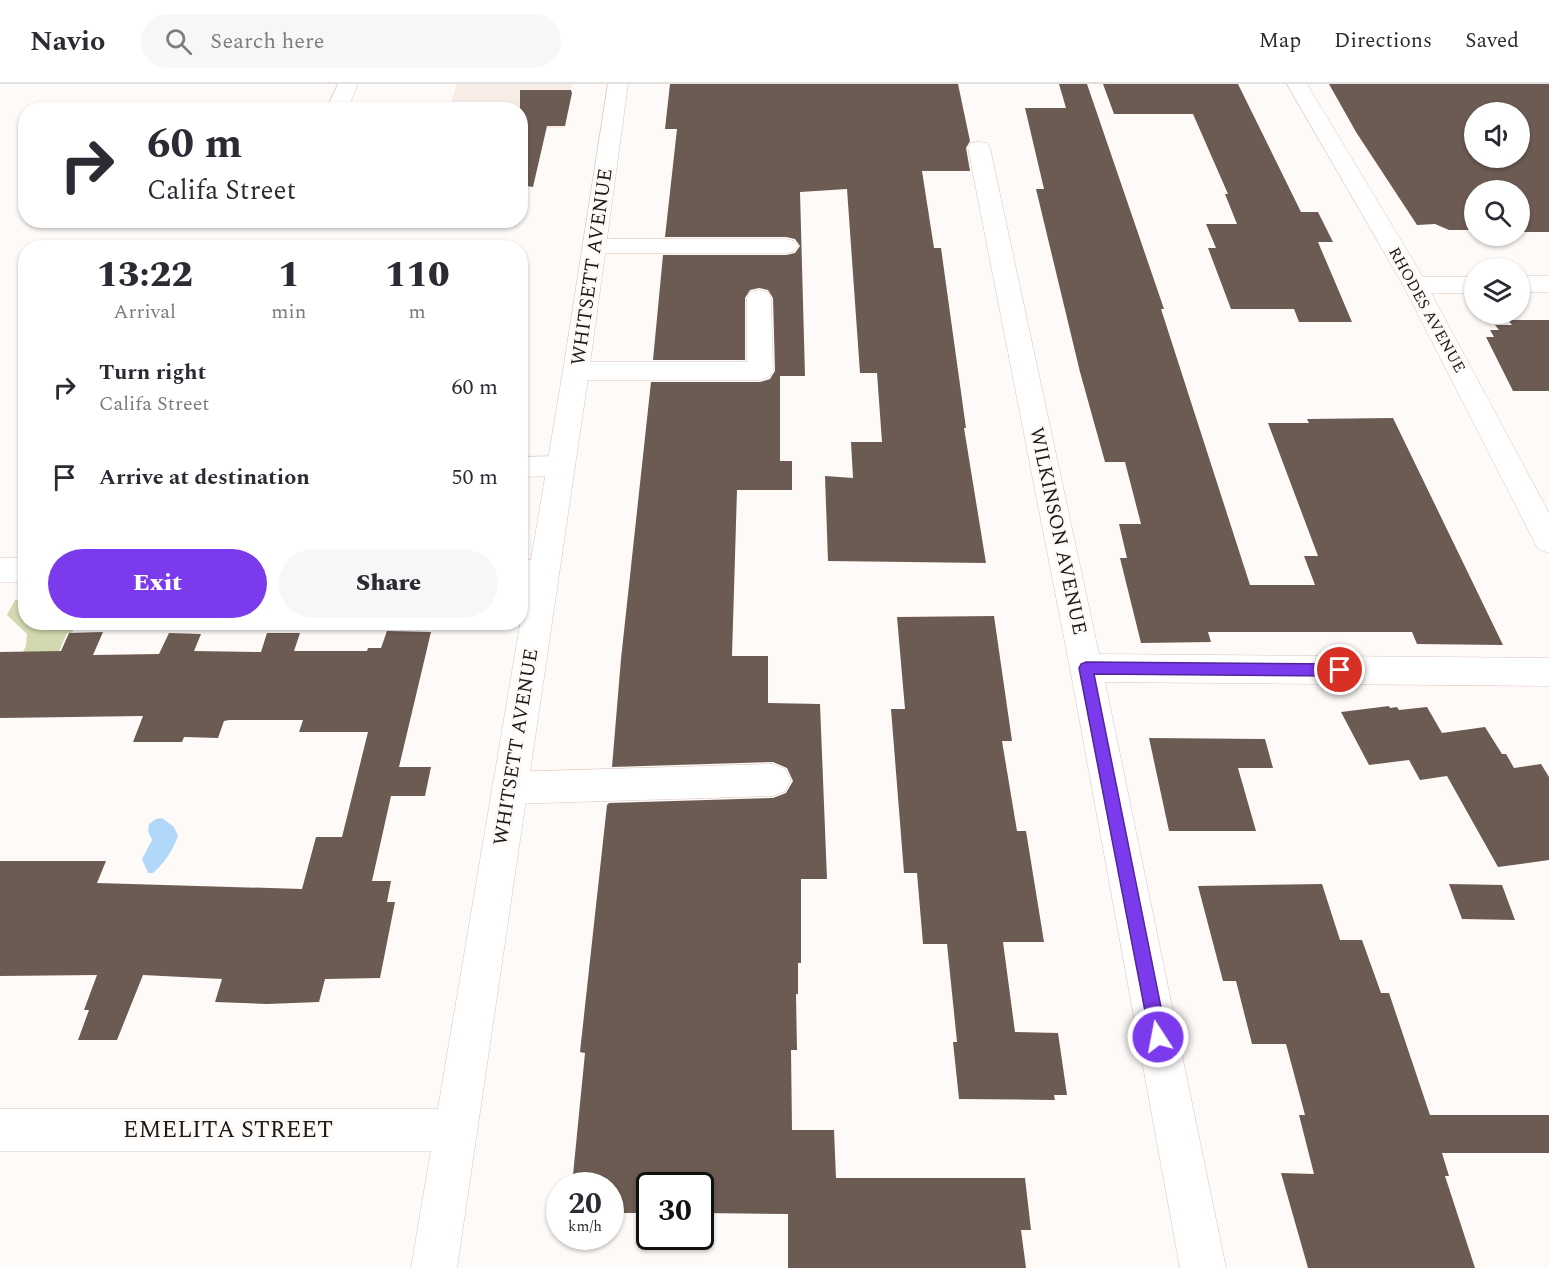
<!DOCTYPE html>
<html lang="en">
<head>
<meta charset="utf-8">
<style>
	:root { --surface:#fff; --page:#f7f7f7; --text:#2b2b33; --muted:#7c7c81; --line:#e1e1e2; --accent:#7c3aed }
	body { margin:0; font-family:Spectral,serif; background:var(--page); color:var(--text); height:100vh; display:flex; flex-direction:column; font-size:22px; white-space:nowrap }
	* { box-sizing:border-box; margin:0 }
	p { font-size:20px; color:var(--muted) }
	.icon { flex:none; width:33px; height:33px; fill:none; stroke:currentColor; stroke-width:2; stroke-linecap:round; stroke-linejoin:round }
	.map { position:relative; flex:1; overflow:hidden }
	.sheet { position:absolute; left:18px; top:156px; width:510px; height:390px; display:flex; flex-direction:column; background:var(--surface); border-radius:24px; box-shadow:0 2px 4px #0004 }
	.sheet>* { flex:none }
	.guide { position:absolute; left:18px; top:18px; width:510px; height:126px; border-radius:24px; box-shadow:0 2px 4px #0004; background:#fff; color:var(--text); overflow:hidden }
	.tools { position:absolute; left:1464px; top:18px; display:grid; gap:12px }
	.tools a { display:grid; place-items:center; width:66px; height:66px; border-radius:50%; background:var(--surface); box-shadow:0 2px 4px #0004; font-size:30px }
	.speed { position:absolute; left:546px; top:1088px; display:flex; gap:12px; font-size:30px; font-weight:700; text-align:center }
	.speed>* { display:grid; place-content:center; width:78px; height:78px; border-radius:50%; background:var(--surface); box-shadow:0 2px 4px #0004; line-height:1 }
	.speed small { font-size:15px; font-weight:400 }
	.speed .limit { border:3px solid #111; border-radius:9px; background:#fff; color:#111 }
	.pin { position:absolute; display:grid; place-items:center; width:51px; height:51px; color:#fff; margin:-26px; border:3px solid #fff; border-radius:50%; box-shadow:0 2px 6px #0007 }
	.me { position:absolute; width:66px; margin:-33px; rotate:349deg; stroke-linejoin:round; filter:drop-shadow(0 0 4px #0008) }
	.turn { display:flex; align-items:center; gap:21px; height:126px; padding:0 30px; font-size:27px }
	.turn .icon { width:78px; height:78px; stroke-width:2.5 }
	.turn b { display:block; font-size:42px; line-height:51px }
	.eta { display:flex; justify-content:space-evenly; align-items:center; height:102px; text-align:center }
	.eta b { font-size:36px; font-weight:800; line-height:42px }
	.cta { display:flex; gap:12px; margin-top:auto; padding:12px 30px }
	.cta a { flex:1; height:69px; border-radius:36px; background:var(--accent); color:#fff; font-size:24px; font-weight:800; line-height:69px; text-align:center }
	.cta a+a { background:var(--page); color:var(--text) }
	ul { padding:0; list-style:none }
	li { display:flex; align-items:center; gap:18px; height:90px; padding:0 30px }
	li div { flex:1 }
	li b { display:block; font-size:22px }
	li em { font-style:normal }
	header { display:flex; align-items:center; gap:36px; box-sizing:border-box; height:84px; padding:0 30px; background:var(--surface); border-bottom:2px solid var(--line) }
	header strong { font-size:28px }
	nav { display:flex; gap:33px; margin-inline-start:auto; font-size:21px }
	.search { width:420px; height:54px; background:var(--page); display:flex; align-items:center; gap:15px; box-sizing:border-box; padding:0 21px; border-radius:33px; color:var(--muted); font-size:22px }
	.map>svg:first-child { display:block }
	.built { fill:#f8ece7 }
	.green { fill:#d2d8b0 }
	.water { fill:#b1d7f9 }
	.building { fill:#6c5b53; fill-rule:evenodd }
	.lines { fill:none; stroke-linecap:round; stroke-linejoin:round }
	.minor-casing { stroke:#d9c5bb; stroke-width:1 }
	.major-casing { stroke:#d9c5bb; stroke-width:1 }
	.minor { fill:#fff; fill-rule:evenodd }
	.major { fill:#fff; fill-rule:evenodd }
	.route { fill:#7c3aed; stroke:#51269a; stroke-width:1.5 }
	.labels { text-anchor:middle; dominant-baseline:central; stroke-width:6; stroke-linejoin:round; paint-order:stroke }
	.far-street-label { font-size:16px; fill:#201a16; stroke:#fefaf8 }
	.street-label { font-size:20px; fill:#201a16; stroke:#fefaf8 }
	.near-street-label { font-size:24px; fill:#201a16; stroke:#fefaf8 }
</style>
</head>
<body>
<header>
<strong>Navio</strong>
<div class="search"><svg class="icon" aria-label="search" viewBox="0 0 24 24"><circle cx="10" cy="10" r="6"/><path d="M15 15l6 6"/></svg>Search here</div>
<nav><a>Map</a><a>Directions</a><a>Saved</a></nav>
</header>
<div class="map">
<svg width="1549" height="1184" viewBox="0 0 1549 1184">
	<rect width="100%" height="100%" fill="#fefaf8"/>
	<path class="built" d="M457,0H572L563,44H521L520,26H449Z"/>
	<path class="green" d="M25,515L26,538L77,539L72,549H67L56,574L23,568L26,562L27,550L7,531L15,516Z"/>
	<path class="water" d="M162,734L174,743L178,752C172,768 165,778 153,789H148L142,775L152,756L148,747L149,740L156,735Z"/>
	<g class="building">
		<path d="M670,0H958L970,57L966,64L970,87H922L934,164H941L966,344H964L986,479L828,477L825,392L853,394L851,358H882L877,289H860L847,105L800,108L805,292H780V377H792V406H737L732,572H768V619L820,620L827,795H801V879H798V910H796L797,966H791L792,1046H834L836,1094H1025L1031,1146H1021L1026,1184H788V1130L700,1129V1101H650V1129H610V1101H572L585,969L580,968L607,721L609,719L773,714L786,709L793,697L787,684L773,678L612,683L621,575L651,298H760L770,295L775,287L773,214L768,206L759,204L750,206L745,214V276H653L663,171H786L795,169L800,162L795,155L786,153H665L677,45H665Z"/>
		<path d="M1059,0H1087L1164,225H1161L1250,501H1315L1304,472H1318L1268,339H1309L1307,335L1393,334L1503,561L1417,560L1412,548H1208L1211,558L1141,559L1120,474H1127L1119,440H1141L1125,378H1105L1080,288L1036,105H1044L1025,24H1066Z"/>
		<path d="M1103,0H1238L1301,128H1318L1333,158H1318L1352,238H1299L1294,225H1231L1208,164H1216L1206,140H1237L1225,110H1228L1193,30H1114Z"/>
		<path d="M1329,0H1549V148H1520V106H1474V146H1449L1435,140L1417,141L1356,48ZM1474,28H1520V74H1474Z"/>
		<path d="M520,6H571L572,9L565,42H547L533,103L520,101Z"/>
		<path d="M1508,236H1549V307H1513L1486,253H1494L1490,246H1499L1495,241H1512Z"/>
		<path d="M994,532L1012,657H1002L1017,747H1026L1044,858H1003L1015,948L1058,949L1067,1011H1054L1055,1016L959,1015L953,958H957L947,860H923L917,789H904L891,625H905L897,533Z"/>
		<path d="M387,547L431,548L399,683H431L425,712H391L372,797H391L387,818H395L380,894L325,895L319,918L267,920L215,918L222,895L143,891L117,956H78L89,926H84L97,891L0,892V777H106L97,799L302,805L316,753H342L368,648H299L303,636H229L224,637L218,654L184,653L182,658H133L143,632L0,634V568L61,567L69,549L103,548L93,571L159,570L169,549L201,550L194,567L261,568L267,549H300L294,567H367L368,564H381Z"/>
		<path d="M1389,622L1390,624L1397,623L1399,626L1427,623L1442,649L1485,643L1502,670H1506L1514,684L1541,680L1549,693V776L1498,783L1447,692L1420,696L1409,676L1369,681L1341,628Z"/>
		<path d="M1149,654L1265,655L1273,684H1238L1256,747H1169Z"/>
		<path d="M1322,800L1340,856H1362L1381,909H1389L1430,1031H1549V1069H1442L1449,1092H1445L1475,1184H1308L1281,1089L1314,1090L1299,1031H1305L1286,960H1252L1236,897H1223L1198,802Z"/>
		<path d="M1449,800L1502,801L1515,836L1462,835Z"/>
	</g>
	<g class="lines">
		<defs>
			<g id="minor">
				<path d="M338,0H358L347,26H326Z"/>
				<path d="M1287,0H1307L1423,193H1474V209H1431L1549,429V469L1538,465L1403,201Z"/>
				<path d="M979,58L987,59L990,64L1099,570L1549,574V602L1105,598L1226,1184H1180L1070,584L968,64L971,59Z"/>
				<path d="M595,155H786L794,157L798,162L794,167L786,169H595L587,167L583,162L587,157Z"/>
				<rect x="1520" y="192" width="29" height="16"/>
				<path d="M759,206L768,208L771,214L773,287L769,293L760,296H576L567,293L563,287L567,281L576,278H747V214L750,208Z"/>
				<path d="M561,372L571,375L575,382L571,389L561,392L520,393V373Z"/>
				<rect x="0" y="474" width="26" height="24"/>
				<path d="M520,476H544L555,479L559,488L555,497L544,500H520Z"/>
				<path d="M773,680L785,685L791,696L785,707L773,712L509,720L496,715L491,704L496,693L509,688Z"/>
				<path d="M0,1025H456L471,1031L477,1046L471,1061L456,1067H0Z"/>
			</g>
			<path id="major" d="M608,0H628L589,287L457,1184H411L563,287Z"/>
		</defs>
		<use href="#minor" class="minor-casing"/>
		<use href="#major" class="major-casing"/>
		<use href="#minor" class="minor"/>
		<use href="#major" class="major"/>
	</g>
	<path class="route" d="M1086,578L1340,580L1345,582L1347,586L1345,590L1340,592L1094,590L1167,953L1164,959L1158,962L1152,959L1150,953L1079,584L1081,580Z"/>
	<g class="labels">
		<g class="far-street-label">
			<text transform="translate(1427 226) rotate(61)">RHODES AVENUE</text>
		</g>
		<g class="street-label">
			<text transform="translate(592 183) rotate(-82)">WHITSETT AVENUE</text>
			<text transform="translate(1058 447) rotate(78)">WILKINSON AVENUE</text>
			<text transform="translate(516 663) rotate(-81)">WHITSETT AVENUE</text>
		</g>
		<g class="near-street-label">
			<text x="228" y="1046">EMELITA STREET</text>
		</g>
	</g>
</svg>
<div class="tools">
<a><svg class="icon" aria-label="sound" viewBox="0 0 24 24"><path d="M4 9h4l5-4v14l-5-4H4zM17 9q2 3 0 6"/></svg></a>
<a><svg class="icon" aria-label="search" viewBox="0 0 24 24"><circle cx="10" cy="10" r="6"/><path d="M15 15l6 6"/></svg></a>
<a><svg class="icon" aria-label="layers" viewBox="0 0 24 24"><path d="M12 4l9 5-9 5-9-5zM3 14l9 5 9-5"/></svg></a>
</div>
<div class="speed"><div>20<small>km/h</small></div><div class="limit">30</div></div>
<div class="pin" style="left:1340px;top:586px;background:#d93025"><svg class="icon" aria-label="arrive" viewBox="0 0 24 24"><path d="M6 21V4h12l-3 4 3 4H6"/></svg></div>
<svg class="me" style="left:1158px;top:953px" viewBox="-20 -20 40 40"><circle r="17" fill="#7c3aed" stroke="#fff" stroke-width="3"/><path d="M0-11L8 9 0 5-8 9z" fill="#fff"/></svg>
<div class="guide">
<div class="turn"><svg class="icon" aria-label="right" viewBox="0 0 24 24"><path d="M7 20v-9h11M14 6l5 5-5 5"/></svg><div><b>60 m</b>Califa Street</div></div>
</div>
<section class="sheet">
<div class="eta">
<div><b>13:22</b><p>Arrival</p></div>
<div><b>1</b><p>min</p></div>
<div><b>110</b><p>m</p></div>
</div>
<ul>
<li><svg class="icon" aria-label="right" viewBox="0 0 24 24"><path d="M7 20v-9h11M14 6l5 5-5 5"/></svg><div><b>Turn right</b><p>Califa Street</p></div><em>60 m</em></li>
<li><svg class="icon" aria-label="arrive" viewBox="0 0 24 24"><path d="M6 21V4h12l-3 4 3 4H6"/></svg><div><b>Arrive at destination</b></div><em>50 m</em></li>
</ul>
<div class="cta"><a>Exit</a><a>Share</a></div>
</section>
</div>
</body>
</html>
